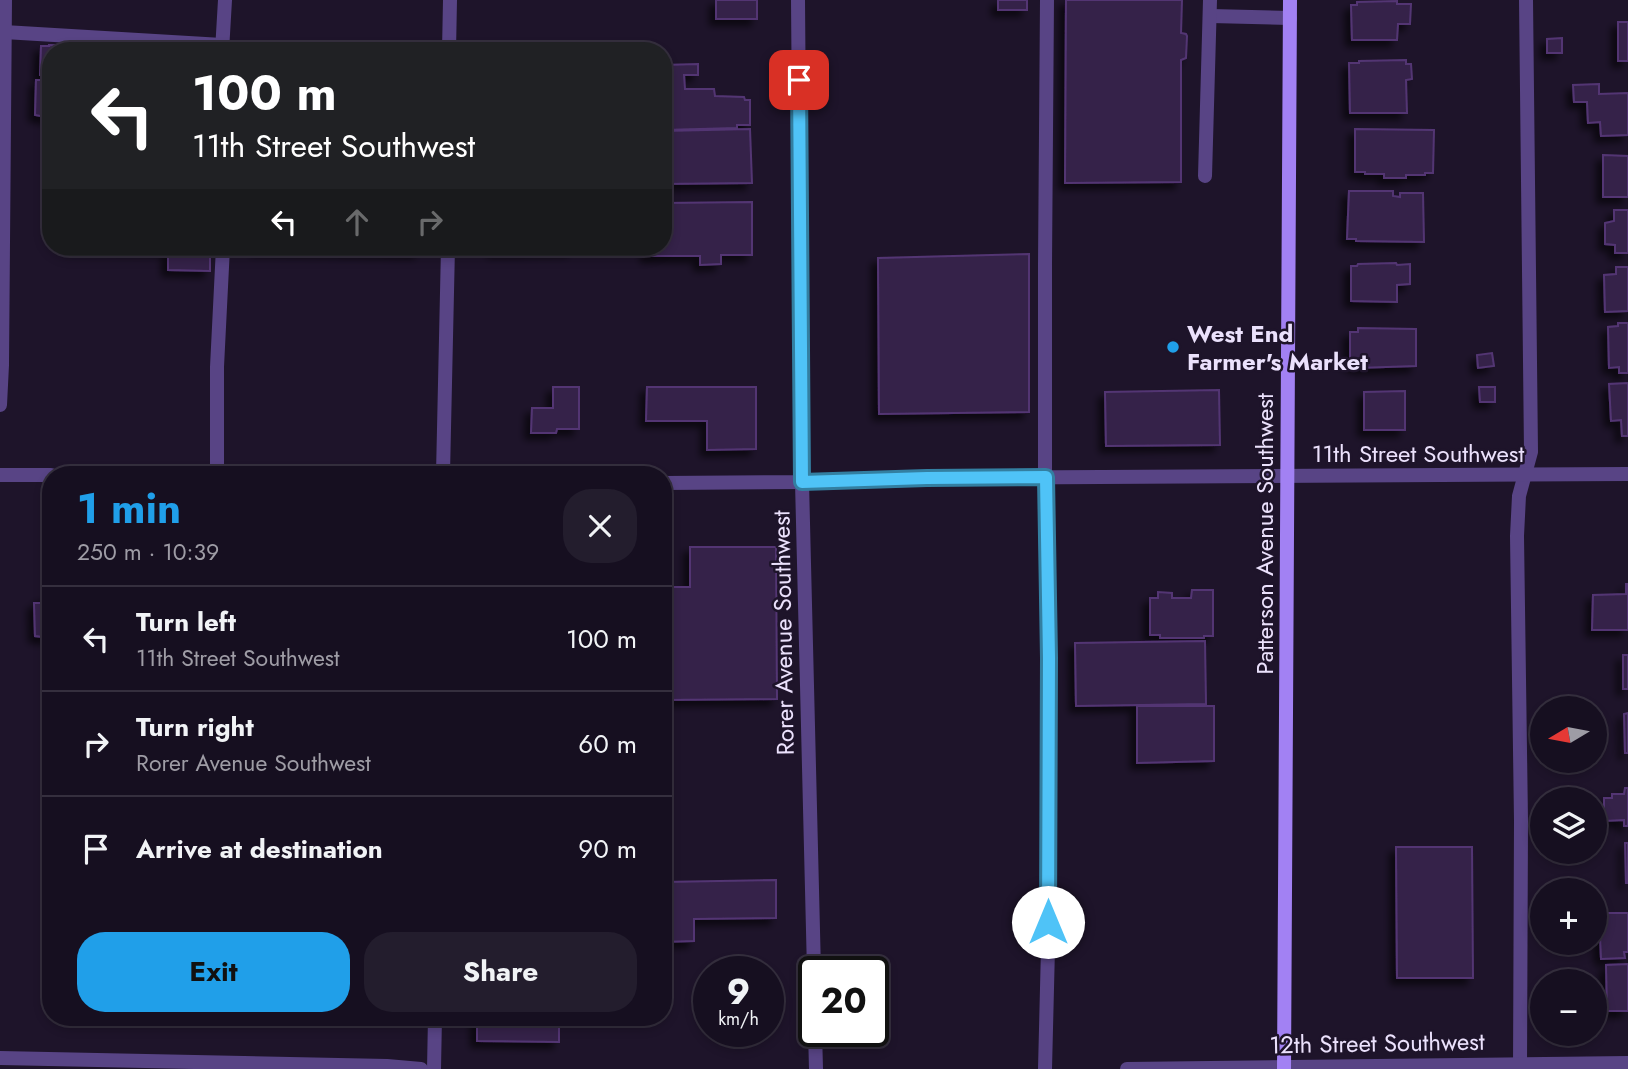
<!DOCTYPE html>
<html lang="en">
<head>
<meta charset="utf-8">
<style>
	:root { --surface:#160f20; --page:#231d2d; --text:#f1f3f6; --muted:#9e9ca5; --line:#352f3e; --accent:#209fe9 }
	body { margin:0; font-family:Jost,sans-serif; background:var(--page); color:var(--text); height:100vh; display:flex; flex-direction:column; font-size:26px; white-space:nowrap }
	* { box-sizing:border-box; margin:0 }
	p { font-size:23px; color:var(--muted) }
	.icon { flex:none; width:38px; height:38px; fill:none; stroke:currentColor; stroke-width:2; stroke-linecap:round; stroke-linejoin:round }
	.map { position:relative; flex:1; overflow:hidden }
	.sheet { position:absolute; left:42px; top:466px; width:630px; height:560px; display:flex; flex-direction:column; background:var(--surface); border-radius:28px; box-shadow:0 4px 10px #0003,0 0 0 2px var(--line) }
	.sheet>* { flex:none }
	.banner { position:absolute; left:42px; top:42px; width:630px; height:214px; border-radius:28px; box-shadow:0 4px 10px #0003,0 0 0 2px var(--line); background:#202124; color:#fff; overflow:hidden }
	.needle { width:46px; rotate:260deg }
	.tools { position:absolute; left:1530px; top:696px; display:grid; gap:14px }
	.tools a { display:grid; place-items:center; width:77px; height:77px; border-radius:50%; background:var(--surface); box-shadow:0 4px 10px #0003,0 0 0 2px var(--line); font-size:35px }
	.speed { position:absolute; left:693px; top:956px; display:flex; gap:14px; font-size:35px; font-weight:700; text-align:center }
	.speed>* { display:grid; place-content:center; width:91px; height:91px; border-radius:50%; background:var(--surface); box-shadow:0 4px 10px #0003,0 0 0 2px var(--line); line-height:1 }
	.speed small { font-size:18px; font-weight:400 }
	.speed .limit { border:4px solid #111; border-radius:10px; background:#fff; color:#111 }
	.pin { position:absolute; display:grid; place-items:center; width:60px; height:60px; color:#fff; margin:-30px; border-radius:14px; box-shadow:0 4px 10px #0006 }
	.me { position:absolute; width:77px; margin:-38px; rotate:0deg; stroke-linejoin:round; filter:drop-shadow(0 0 5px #0008) }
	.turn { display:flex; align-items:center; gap:24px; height:147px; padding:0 35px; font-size:32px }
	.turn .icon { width:91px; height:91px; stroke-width:2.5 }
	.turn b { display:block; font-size:49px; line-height:60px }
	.lanes { display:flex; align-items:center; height:66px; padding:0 35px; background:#0003; justify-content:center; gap:35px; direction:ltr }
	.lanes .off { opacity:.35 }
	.round { display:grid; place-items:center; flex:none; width:74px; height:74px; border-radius:28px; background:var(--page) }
	.summary { display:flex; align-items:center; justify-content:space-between; height:119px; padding:0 35px }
	h1 { font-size:42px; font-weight:700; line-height:52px; color:var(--accent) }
	.button { display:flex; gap:14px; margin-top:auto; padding:14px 35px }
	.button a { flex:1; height:80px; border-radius:28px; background:var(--accent); color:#111; font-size:28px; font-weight:700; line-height:80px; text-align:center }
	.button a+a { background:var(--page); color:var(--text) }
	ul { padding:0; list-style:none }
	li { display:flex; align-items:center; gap:21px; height:105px; padding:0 35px; border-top:2px solid var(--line) }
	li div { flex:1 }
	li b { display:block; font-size:26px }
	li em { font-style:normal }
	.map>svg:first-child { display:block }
	.building { fill:#35224a; stroke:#533673; stroke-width:2; filter:url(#shadow) }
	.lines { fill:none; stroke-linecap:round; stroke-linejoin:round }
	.service { stroke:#584485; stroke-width:14 }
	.minor { stroke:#584485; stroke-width:14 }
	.tertiary { stroke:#584485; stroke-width:14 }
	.secondary { stroke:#a281f3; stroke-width:14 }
	.route-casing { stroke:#337fa1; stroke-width:18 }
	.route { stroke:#4fc3f7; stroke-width:12 }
	.poi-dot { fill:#209fe9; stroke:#1e142a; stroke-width:2.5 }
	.labels { text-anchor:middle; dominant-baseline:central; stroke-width:5; stroke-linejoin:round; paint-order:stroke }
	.poi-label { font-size:24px; font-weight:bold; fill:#ebe1fc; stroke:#1e142a; text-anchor:start }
	.street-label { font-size:24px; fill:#ebe1fc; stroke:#1e142a }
</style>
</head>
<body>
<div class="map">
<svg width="1628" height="1069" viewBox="0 0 1628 1069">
	<defs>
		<filter id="shadow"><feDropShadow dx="-6" dy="6" stdDeviation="3.5" flood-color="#0009"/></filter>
	</defs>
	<rect width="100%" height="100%" fill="#1e142a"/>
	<g class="building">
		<rect x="716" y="0" width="41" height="19"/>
		<rect x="998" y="0" width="29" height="10"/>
		<path d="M1066,0H1182L1181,33L1186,34L1187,36L1186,58L1181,60V182L1065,183Z"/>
		<path d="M1397,1V4H1411L1410,24H1398L1397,40H1352L1351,5H1357V2Z"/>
		<rect x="1618" y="22" width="10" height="39"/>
		<path d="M1562,38V53H1547V39Z"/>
		<path d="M49,45L87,46L86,48H94V51H51V77H48V75H40L41,46H49Z"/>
		<path d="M1406,60V64H1411L1412,79L1406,80L1407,113H1350L1349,63H1359V61Z"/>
		<path d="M698,64V75H684L685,89H714L715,96L744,97L745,100H750V125H737V128L663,130V65Z"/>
		<path d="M36,80H51V118L35,115Z"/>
		<path d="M1599,84V94L1628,93V135L1601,136L1600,122L1588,123L1587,102H1574L1573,85Z"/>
		<path d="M750,129L752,183L663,184V131Z"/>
		<path d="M1355,129L1434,130L1433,173H1425V175H1406V178H1384V174H1365V172H1355Z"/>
		<path d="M1603,155L1628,156V197H1603Z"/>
		<path d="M1349,191H1393V196L1400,197V193H1423L1424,242L1356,241V239H1347Z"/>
		<path d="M752,202V255H721V264L700,265V256H647V247H663V203Z"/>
		<path d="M1614,210H1628V253H1615V245L1605,244V223L1614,221Z"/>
		<path d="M69,247H210V271L168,270V249Z"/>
		<path d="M257,247H420V252L257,249Z"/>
		<path d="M494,247H573V250L494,251Z"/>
		<path d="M1029,254V412L879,414L878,258Z"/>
		<path d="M1396,263L1397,265L1410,264V284L1397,285V302L1351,301V266H1357L1358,264Z"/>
		<path d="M1616,267H1628V311L1605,312L1604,275L1616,274Z"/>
		<path d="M1618,323H1628V373H1619V367L1609,368L1608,327L1618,326Z"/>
		<path d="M1358,328L1416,329V366L1357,368L1358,365H1350V332H1358Z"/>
		<path d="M1492,353L1494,366L1478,368L1477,355Z"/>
		<path d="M1628,383V436H1622L1621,420L1611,421L1609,384Z"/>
		<path d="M553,387H579V429H557L556,433H531L532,408H553Z"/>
		<path d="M647,387H756V449L707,450V421H646Z"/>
		<path d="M1479,387H1495V402H1480Z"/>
		<path d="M1219,390L1220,445L1106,446L1105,392Z"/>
		<path d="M1405,391V430H1364V392Z"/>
		<path d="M690,547H776L777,699L663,700V587H690Z"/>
		<path d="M1626,584H1628V630H1592L1593,595L1626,594Z"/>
		<path d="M1192,590H1213V636H1204V638H1160V635H1150V598H1158V592L1172,593V598H1191Z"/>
		<path d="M41,597H51V638L35,636L34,603H41Z"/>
		<path d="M1205,641L1206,704L1076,706L1075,643Z"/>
		<rect x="1623" y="655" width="5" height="34"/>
		<path d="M1137,706H1214V761L1137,763Z"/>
		<path d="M1628,713V753H1625L1624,714Z"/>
		<path d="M1625,788H1628V826H1624V820L1604,821V798H1612V794H1624Z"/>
		<path d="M1625,843H1628V883H1626Z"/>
		<path d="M1396,847H1472L1473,978H1397Z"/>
		<path d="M776,880V918L694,919V941L663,942V882Z"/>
		<path d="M1599,913H1628V952H1624L1625,958L1601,959Z"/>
		<path d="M1628,964V1011H1607L1606,965Z"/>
		<path d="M477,1017H559V1042L477,1041Z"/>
	</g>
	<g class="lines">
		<g class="service">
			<path d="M1211,16L1290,18"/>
			<path d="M4,32L222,45"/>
			<path d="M222,51L225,0"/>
			<path d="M1205,176L1210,0"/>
			<path d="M217,474V367L223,247"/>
			<path d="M1045,1069L1048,948L1049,658L1045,515V265L1047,0"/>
			<path d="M1520,1069L1521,821L1517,536L1519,496L1531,452L1526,0"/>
		</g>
		<g class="minor">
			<path d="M798,0L802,482L814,971"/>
			<path d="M0,405L2,365L5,0"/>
			<path d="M0,475H51"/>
			<path d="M663,483L802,482L927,478L1628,474"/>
			<path d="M815,1031L816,1069"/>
			<path d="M0,1058L387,1066L421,1069"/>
			<path d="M1127,1069L1628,1063"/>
		</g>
		<g class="tertiary">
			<path d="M449,51L450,0"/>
			<path d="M443,474L448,247"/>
			<path d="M434,1069L435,1017"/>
		</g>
		<path class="secondary" d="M1284,1069L1290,0"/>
	</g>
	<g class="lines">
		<defs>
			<path id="route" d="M799,80L802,482L927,478L1046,477L1049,658L1048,922"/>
		</defs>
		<use href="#route" class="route-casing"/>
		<use href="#route" class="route"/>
	</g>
	<circle class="poi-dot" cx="1173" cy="347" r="7"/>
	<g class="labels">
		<g class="poi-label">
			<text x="1187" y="333">West End<tspan x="1187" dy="28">Farmer's Market</tspan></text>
		</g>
		<g class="street-label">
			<text x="1418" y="453">11th Street Southwest</text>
			<text transform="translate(1264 534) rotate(-90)">Patterson Avenue Southwest</text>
			<text transform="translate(783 633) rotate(-91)">Rorer Avenue Southwest</text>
			<text transform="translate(1377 1043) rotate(-1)">12th Street Southwest</text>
		</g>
	</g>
</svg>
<div class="tools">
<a><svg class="needle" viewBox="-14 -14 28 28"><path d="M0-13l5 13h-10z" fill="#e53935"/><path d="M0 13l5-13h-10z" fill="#9e9ca5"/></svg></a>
<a><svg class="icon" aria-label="layers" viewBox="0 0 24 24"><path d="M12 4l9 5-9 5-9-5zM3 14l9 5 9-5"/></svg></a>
<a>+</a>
<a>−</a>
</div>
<div class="speed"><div>9<small>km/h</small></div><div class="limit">20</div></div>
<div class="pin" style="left:799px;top:80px;background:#d93025"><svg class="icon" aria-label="arrive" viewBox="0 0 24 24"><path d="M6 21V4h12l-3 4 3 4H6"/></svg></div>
<svg class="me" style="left:1048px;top:922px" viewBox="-20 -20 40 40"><circle r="19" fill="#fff"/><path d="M0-13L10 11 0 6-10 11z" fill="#4fc3f7"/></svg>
<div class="banner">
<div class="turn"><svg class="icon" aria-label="left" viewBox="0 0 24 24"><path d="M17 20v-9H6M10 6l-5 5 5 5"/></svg><div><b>100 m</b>11th Street Southwest</div></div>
<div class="lanes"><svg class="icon" aria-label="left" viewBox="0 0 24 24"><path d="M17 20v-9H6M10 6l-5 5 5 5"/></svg><svg class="icon off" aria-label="ahead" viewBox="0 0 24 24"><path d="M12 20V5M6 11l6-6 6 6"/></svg><svg class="icon off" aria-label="right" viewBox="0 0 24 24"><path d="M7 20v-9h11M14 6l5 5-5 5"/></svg></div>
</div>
<section class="sheet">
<div class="summary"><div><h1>1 min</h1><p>250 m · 10:39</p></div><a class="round"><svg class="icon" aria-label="close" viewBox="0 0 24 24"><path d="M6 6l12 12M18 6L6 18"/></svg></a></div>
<ul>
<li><svg class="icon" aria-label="left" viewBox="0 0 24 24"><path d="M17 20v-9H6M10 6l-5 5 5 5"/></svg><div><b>Turn left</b><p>11th Street Southwest</p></div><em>100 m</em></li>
<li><svg class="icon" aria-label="right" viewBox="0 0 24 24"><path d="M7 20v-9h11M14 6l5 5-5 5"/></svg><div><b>Turn right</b><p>Rorer Avenue Southwest</p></div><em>60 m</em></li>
<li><svg class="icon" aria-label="arrive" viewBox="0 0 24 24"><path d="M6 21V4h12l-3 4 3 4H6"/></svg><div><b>Arrive at destination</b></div><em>90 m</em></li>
</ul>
<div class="button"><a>Exit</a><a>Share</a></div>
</section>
</div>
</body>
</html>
